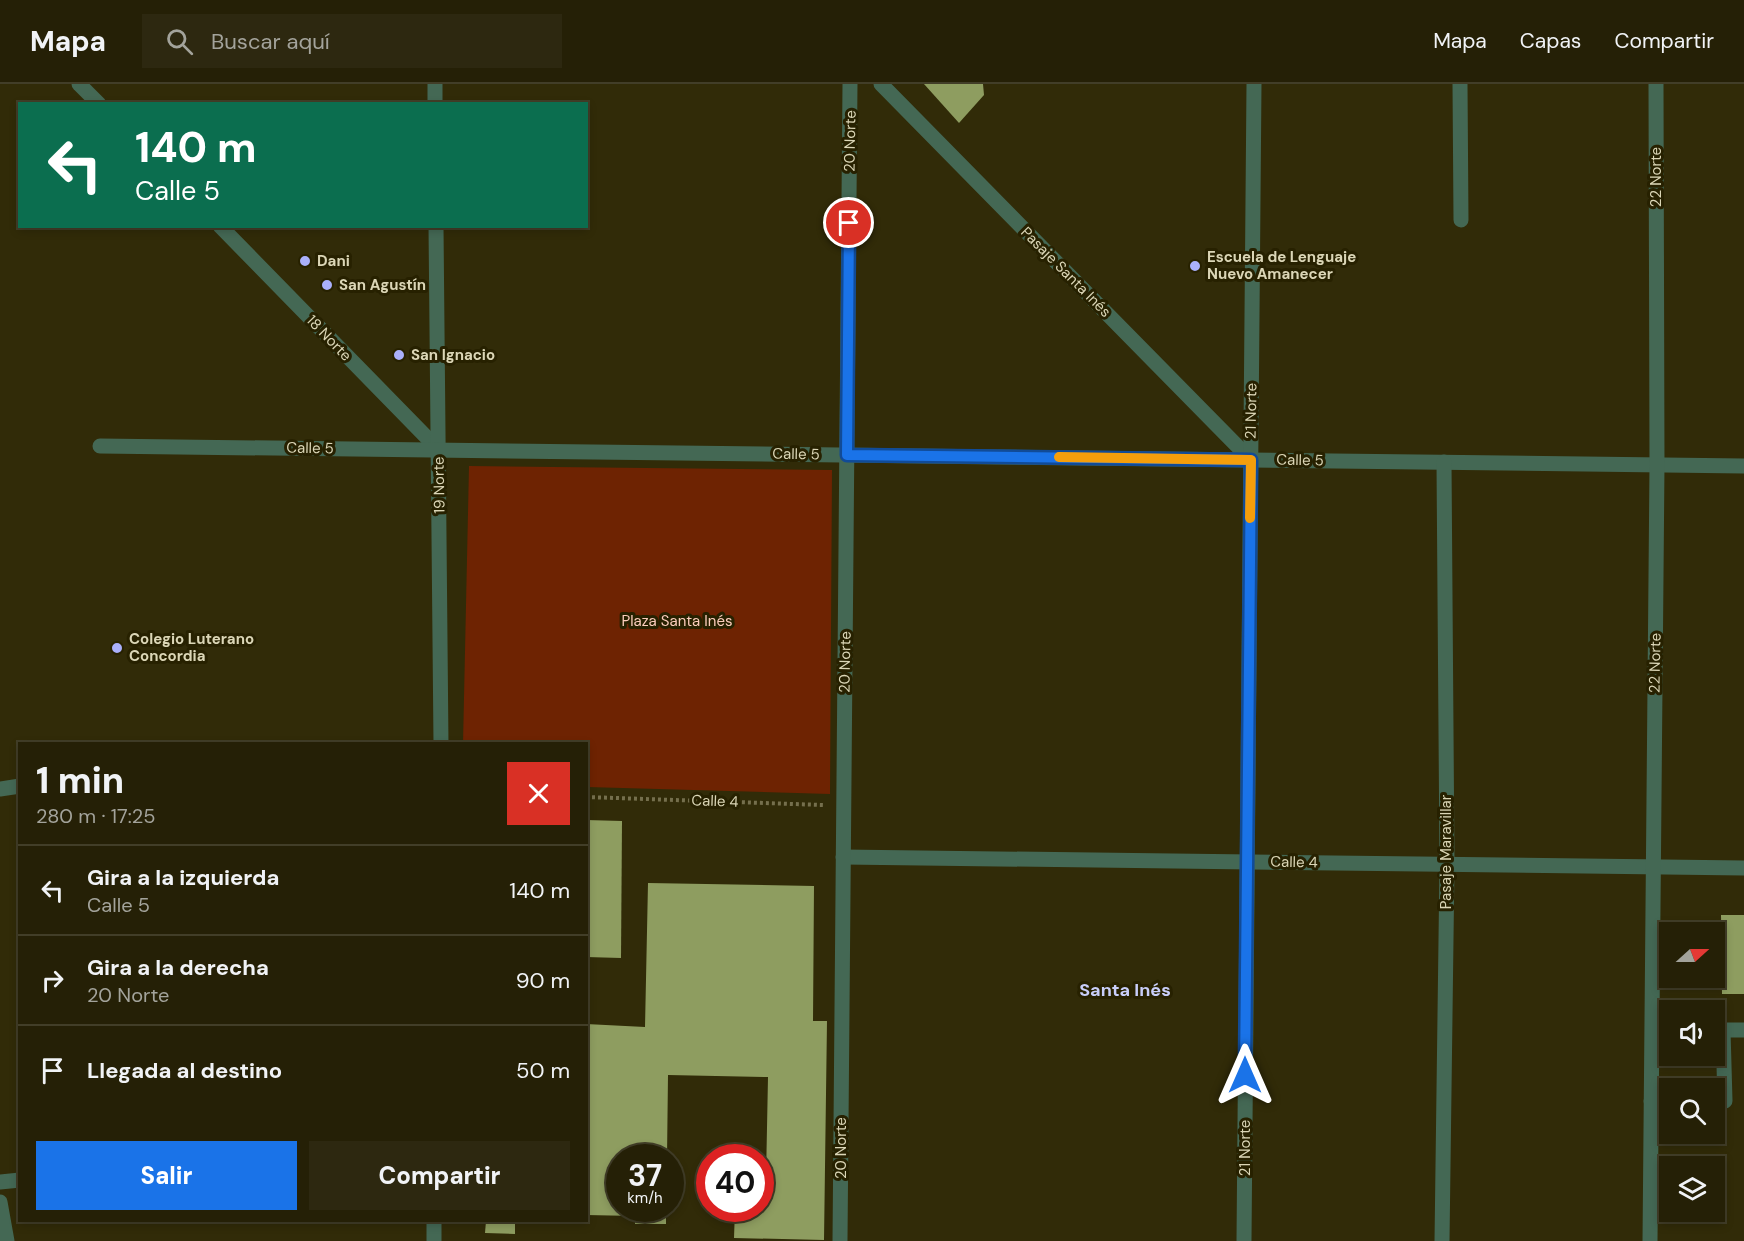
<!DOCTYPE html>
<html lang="es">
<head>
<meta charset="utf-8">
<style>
	:root { --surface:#252006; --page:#2d2810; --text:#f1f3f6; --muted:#a3a39b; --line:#423e28; --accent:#1a73e8 }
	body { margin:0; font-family:"DM Sans",sans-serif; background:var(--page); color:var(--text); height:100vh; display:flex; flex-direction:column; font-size:22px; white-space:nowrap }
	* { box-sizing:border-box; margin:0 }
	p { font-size:20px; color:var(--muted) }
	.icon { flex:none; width:33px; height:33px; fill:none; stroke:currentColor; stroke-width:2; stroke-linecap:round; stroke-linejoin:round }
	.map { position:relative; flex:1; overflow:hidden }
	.side { position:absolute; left:18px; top:658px; width:570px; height:480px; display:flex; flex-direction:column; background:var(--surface); border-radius:0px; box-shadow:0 3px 9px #0003,0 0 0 2px var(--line) }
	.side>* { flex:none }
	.banner { position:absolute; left:18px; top:18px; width:570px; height:126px; border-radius:0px; box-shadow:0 3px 9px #0003,0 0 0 2px var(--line); background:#0b6e4f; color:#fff; overflow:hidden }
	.needle { width:39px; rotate:69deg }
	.tools { position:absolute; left:1659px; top:838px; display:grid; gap:12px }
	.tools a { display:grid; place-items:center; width:66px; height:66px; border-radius:0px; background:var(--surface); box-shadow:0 3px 9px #0003,0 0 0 2px var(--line); font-size:30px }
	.speed { position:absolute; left:606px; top:1060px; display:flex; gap:12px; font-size:30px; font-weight:700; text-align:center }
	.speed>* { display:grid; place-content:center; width:78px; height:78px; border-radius:50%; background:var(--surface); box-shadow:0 3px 9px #0003,0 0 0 2px var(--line); line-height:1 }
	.speed small { font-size:15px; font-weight:400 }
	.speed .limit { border:9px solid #d22; background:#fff; color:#111 }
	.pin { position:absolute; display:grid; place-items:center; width:51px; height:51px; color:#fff; margin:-26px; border:3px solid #fff; border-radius:50%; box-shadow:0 2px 6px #0007 }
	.me { position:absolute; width:66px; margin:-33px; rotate:0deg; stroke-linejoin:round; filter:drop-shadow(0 0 4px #0008) }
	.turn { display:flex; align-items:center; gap:21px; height:126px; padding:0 18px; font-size:27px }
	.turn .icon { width:78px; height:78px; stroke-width:2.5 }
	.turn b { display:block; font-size:42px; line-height:51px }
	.round { display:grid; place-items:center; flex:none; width:63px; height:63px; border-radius:0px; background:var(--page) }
	.head { display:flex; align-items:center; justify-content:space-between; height:102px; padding:0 18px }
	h1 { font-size:36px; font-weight:800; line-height:45px }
	.action { display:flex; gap:12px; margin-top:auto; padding:12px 18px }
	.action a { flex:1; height:69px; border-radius:0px; background:var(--accent); color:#fff; font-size:24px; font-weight:800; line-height:69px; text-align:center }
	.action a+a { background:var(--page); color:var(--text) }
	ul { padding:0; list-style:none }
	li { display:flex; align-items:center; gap:18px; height:90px; padding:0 18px; border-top:2px solid var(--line) }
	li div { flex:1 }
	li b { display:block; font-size:22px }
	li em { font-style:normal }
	header { display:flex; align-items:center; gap:36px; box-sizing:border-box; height:84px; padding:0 30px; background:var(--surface); border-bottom:2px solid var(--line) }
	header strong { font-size:28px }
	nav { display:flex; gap:33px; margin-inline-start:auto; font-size:21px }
	.search { width:420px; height:54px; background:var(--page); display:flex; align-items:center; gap:15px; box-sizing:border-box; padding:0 21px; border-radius:0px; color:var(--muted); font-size:22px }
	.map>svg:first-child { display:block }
	.green { fill:#6e2302 }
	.building { fill:#8e9d60 }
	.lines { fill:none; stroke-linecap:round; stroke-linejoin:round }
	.path { stroke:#756f4d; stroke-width:4; stroke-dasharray:3 3; stroke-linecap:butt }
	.minor { stroke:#446854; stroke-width:15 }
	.route-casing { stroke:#114b97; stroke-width:15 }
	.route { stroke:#1a73e8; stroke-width:10 }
	.slow { stroke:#f59e0b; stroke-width:10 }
	.poi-dot { fill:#aab0fb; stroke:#272100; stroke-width:2 }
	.labels { text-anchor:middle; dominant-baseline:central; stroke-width:6; stroke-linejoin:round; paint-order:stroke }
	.street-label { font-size:15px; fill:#dbd6b6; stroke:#272100 }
	.poi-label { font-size:15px; font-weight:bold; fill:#dbd6b6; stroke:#272100; text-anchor:start }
	.park-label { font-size:15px; fill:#fdcebd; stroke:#272100 }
	.quarter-label { font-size:18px; font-weight:bold; fill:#c9cef9; stroke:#272100 }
</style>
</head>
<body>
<header>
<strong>Mapa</strong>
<div class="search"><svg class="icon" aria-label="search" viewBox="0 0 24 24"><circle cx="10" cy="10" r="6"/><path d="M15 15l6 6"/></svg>Buscar aquí</div>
<nav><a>Mapa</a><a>Capas</a><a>Compartir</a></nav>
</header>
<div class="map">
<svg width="1744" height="1157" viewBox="0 0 1744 1157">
	<rect width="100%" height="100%" fill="#312b08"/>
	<path class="green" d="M469,382L832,386L830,710L587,703L586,660H463Z"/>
	<g class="building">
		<path d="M924,0H983L984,11L959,39Z"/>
		<path d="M586,736L622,737L621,874L586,873Z"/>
		<path d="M648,799L814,802L813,937H827L824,1156L734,1154L735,1125H760V1094H766L768,993L668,991L667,1074H620V1125H666V1140H635V1132L586,1131V940L645,943Z"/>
		<path d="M1721,831H1744V910H1722Z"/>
		<path d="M486,1137H515V1150L485,1149Z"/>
	</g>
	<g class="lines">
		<path class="path" d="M586,713L823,721"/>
		<g class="minor">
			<path d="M79,0L99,20"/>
			<path d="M435,0V20"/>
			<path d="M881,0L1251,376"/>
			<path d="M1460,0L1461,136"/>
			<path d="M220,142L439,366"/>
			<path d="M436,142L441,660"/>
			<path d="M100,362L1744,382"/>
			<path d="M0,705L20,702"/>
			<path d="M843,773L1744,784"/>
			<path d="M1651,1017H1670"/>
			<path d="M1714,1017H1725L1723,946H1744"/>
			<path d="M0,1098L20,1096"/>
			<path d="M0,1118L7,1157"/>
			<path d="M434,1157V1137"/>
			<path d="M840,1157L850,0"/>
			<path d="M1244,1157L1254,0"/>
			<path d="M1442,1157L1447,780L1444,378"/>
			<path d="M1650,1157L1657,381L1656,0"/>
		</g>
	</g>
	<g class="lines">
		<defs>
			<path id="route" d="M849,139L847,371L1251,376L1245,991"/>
		</defs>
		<use href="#route" class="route-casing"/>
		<use href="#route" class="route"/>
		<path class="slow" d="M1059,373L1251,376L1250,434"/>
	</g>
	<g class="poi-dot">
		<circle cx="305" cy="177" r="6"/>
		<circle cx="1195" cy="182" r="6"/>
		<circle cx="327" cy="201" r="6"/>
		<circle cx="399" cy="271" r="6"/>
		<circle cx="117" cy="564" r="6"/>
	</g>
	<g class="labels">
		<g class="street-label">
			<text transform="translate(850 57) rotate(-89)">20 Norte</text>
			<text transform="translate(1656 93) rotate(-90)">22 Norte</text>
			<text transform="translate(1066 188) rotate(45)">Pasaje Santa Inés</text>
			<text transform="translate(329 254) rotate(46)">18 Norte</text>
			<text transform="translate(1251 327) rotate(-89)">21 Norte</text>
			<text transform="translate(310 364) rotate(1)">Calle 5</text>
			<text transform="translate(796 370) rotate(1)">Calle 5</text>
			<text transform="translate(1300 376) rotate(1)">Calle 5</text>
			<text transform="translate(439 401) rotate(-91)">19 Norte</text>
			<text transform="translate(845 578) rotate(-89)">20 Norte</text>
			<text transform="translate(1655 579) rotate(-89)">22 Norte</text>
			<text transform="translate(715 717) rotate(2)">Calle 4</text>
			<text transform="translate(1446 768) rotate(-90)">Pasaje Maravillar</text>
			<text transform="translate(1294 778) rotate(1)">Calle 4</text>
			<text transform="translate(841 1064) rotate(-90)">20 Norte</text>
			<text transform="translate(1245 1064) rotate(-90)">21 Norte</text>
		</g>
		<g class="poi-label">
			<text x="1207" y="173">Escuela de Lenguaje<tspan x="1207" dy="17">Nuevo Amanecer</tspan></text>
			<text x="317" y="177">Dani</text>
			<text x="339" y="201">San Agustín</text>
			<text x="411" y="271">San Ignacio</text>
			<text x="129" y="555">Colegio Luterano<tspan x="129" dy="17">Concordia</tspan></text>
		</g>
		<g class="park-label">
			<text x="677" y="537">Plaza Santa Inés</text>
		</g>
		<g class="quarter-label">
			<text x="1125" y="906">Santa Inés</text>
		</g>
	</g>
</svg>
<div class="tools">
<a><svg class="needle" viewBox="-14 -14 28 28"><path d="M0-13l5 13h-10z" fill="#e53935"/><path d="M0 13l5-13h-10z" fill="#a3a39b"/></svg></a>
<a><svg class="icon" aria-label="sound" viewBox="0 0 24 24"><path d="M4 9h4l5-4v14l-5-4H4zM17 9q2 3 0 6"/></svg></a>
<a><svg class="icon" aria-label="search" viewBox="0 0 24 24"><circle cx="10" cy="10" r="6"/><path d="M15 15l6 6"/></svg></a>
<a><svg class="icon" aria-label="layers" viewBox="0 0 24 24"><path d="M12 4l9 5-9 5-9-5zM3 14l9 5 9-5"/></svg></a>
</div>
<div class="speed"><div>37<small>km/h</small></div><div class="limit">40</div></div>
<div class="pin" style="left:849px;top:139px;background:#d93025"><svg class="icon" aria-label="arrive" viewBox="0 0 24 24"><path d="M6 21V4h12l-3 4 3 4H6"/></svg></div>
<svg class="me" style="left:1245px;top:991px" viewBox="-20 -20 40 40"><path d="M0-17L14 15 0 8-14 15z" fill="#1a73e8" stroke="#fff" stroke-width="4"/></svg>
<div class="banner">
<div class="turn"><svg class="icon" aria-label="left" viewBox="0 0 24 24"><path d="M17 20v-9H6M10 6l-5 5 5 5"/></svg><div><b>140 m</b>Calle 5</div></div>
</div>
<section class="side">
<div class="head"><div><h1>1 min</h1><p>280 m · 17:25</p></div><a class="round" style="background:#d93025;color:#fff"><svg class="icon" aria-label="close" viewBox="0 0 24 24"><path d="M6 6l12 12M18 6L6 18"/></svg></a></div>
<ul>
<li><svg class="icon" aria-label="left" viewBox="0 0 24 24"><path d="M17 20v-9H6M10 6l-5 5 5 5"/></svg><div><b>Gira a la izquierda</b><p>Calle 5</p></div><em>140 m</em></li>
<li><svg class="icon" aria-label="right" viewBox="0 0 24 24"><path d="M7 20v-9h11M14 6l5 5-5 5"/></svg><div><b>Gira a la derecha</b><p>20 Norte</p></div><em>90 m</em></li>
<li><svg class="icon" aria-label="arrive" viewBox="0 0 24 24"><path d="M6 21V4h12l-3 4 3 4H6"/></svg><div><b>Llegada al destino</b></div><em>50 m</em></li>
</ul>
<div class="action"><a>Salir</a><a>Compartir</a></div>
</section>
</div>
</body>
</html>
